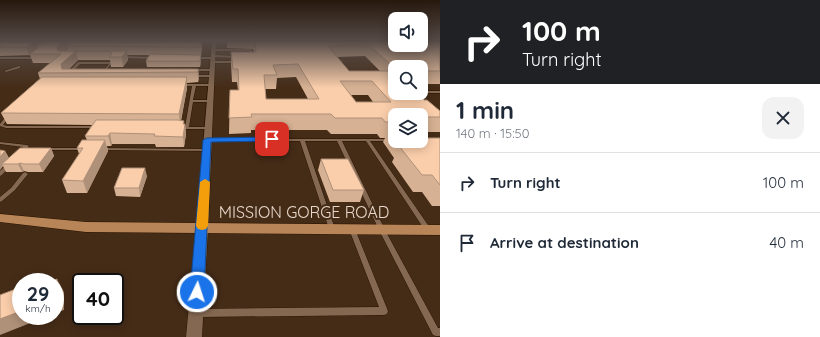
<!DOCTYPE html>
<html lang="en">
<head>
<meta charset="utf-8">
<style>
	:root { --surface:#fff; --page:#f2f2f3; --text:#1f2937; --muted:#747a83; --line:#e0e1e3 }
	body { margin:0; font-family:Quicksand,sans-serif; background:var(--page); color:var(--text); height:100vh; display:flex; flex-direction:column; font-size:15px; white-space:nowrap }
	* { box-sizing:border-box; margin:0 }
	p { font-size:13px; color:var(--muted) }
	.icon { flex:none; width:22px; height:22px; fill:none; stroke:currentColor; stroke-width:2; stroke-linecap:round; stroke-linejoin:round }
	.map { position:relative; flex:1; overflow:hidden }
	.sheet { display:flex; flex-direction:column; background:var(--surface); width:380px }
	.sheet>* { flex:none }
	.banner { background:#202124; color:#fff; overflow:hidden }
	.tools { position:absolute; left:388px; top:12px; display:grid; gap:8px }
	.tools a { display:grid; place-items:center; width:40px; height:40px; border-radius:8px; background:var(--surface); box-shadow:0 2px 10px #0003; font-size:20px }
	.speed { position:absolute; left:12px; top:273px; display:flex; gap:8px; font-size:20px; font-weight:700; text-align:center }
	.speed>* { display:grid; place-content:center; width:52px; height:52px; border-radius:50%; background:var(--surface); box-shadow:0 2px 10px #0003; line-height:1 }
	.speed small { font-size:10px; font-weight:400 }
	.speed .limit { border:2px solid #111; border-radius:6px; background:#fff; color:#111 }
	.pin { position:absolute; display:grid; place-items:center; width:34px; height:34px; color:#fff; margin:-17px; border-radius:8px; box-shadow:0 2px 6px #0006 }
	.me { position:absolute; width:44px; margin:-22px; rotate:4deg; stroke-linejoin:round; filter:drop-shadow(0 0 3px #0008) }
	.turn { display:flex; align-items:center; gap:14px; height:84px; padding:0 16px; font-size:18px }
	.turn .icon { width:52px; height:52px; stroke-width:2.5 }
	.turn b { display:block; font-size:28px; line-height:34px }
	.round { display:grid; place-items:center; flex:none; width:42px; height:42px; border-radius:12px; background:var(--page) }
	.head { display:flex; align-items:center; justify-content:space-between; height:68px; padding:0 16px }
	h1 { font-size:24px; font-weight:700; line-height:30px }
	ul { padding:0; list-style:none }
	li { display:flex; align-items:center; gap:12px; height:60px; padding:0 16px; border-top:1px solid var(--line) }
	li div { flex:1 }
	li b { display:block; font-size:15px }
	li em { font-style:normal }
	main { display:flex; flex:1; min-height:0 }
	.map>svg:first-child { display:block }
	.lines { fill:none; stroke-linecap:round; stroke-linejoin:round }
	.service-casing { stroke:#2a1401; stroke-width:1 }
	.tertiary-casing { stroke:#2a1401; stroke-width:1 }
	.secondary-casing { stroke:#2a1401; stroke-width:1 }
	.primary-casing { stroke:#2a1401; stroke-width:1 }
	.service { fill:#846851; fill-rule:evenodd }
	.tertiary { fill:#846851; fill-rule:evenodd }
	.secondary { fill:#846851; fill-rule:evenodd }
	.primary { fill:#b88558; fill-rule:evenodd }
	.wall { fill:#d7b193; fill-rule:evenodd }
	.shaded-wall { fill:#af9078 }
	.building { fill:#faceab; stroke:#af9078; fill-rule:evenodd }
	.route { fill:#1a73e8; stroke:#114b97 }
	.slow { fill:#f59e0b }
	.labels { text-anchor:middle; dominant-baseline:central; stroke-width:4; stroke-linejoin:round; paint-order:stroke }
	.near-street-label { font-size:16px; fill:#e8d8cb; stroke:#452c17 }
</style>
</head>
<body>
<main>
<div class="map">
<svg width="440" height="337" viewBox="0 0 440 337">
	<rect width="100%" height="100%" fill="#452c17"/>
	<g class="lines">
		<defs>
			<g id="service">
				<path d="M214,49H251L252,50L253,57L252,58L251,57L250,51H213V50Z"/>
				<path d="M36,53L38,54L31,59H0V57H30Z"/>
				<path d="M214,55L237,56L238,57L237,58L213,57V56Z"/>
				<path d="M122,56L154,57L155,58L154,59L121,58V56Z"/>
				<path d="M194,57H213L214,58L213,59H193V57Z"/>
				<path d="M213,61H236L237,62L236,63H212V61Z"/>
				<path d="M78,62H111L112,63L106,70L105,69L109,64H80L71,73H69V71Z"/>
				<path d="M19,66H20V68L6,72L4,71Z"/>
				<path d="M192,69H212L214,70L212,71H193L191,70Z"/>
				<path d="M192,75H212L214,76L212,77H193L191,76Z"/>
				<path d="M179,84H212L214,85L212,86H196L193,100H210L212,101L210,102H193L189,127H208L210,128L209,129H180L178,128L180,127H185L192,86H179Z"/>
				<rect x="421" y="91" width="19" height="2"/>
				<path d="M7,115H8L10,116L3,125L7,126H98L100,127L98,128H6L0,126V124Z"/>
				<path d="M205,139H395V141H396H370L430,228L431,230L430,232H426L366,141H342L385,230L438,328H440V336H436L433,335L379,230L337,141H305L335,229L334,231H330L329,229L300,141H207L205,140Z"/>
				<path d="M0,142L27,145L29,146L23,153H21L19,152L23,147L0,144Z"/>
				<path d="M44,148H84L86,149L84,150H46L44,149Z"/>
				<path d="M100,148L207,149L209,150L207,151L102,150L100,149Z"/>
				<path d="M7,164H11V165L2,175L0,176V171Z"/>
				<path d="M25,172L28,174L15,190L2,201L0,202V197L11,188L23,173Z"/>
				<path d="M350,227H354L355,229L388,311L387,314L384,315L197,317L194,316L193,313L194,310L197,309L379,307L349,229Z"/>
			</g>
			<path id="tertiary" d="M202,224L206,226L208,229L202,337H186L196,229L198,226Z"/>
			<path id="secondary" d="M212,41H216L208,229L206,232L202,234L198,232L196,229Z"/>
			<path id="primary" d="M0,214L86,222L440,225V235L86,232L0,222Z"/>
		</defs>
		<use href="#service" class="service-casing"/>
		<use href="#tertiary" class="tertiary-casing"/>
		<use href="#secondary" class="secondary-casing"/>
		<use href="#primary" class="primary-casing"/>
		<use href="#service" class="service"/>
		<use href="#tertiary" class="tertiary"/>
		<use href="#secondary" class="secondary"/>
		<use href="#primary" class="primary"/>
	</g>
	<g class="wall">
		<path d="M0,41H202V49L201,55V61L200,67H147L146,61L149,55H127L128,60L123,67H111L110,60H78L69,69H198L199,78L198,82L187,83V88L181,121H184V124H185L186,134L184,147H156L155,144H112L111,146H107L108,151L87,193H67L62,180L79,154L77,148L87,140L85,136L92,125L7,124L1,113L40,79L38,73L50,63H33L30,55L0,56Z"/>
		<path d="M227,41H440V84H421V67H395V93L424,100L440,111V132H421V115H395V141H421L423,138H440V206H432L422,192H413L392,162L394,158L383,142L385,138H380L377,134H331L327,130H251V133L229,134L230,90H238L237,82H232L231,64V52H254L253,49L227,48ZM365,56L380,71H349L337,57ZM296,77L308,99H266L265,89H276L277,78ZM351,95H368L373,102H356Z"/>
		<path d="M51,148L54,156L43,172H28L24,171L22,172H6L3,166L0,170L5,151L9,158Z"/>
		<path d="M321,159L364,190L360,202H330L318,170Z"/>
		<path d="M147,176L140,197L116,196L114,188Z"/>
	</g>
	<g class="shaded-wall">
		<path d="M36,41H53L39,47H35L37,51L30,54V56L26,47Z"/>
		<path d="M66,41H67L69,46H67L68,50L61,55V54H59L57,47Z"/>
		<path d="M76,51L78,60L65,73H63L61,64Z"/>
		<path d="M127,51L128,60L123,67L122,57Z"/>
		<path d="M201,55V61L200,67V61Z"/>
		<path d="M198,69L199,78L198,82Z"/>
		<path d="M187,77V88L180,125L179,114Z"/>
		<path d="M184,121V128L185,124L186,134L184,147L183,137Z"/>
		<path d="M110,133L112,144L111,146L108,136Z"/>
		<path d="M105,140L108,151L87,193L83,181Z"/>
		<path d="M51,148L54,156L43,172L39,164Z"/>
		<path d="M5,151L9,159L2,164L3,166L0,170V157Z"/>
		<path d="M20,163L24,171L22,172L18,164Z"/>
		<path d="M145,168L147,176L140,197L139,188Z"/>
		<path d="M57,279L64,292V310L55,313V298Z"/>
		<path d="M21,311V316H48L0,335V319Z"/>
	</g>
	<g class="building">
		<path d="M0,41H36L26,47H0Z"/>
		<path d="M45,41H66L57,47L58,51H127L122,57H109L112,54L110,51H76L61,64L62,69H198V72L38,73L61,54H30L39,47H35Z"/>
		<path d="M68,41H202L201,47L67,46L70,43Z"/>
		<path d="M255,41H395V45H421V41H440V71H421V67H414L413,66L391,65L368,44L328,46L349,71H393L395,73V93H417L424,100H427L440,111V117H421V115H395V122H385L382,118H335L331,114H251L252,117L229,118L230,90H239L238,69H233L231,52H255L256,50ZM298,64L319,99H266L264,75H277L273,65ZM340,81H372L391,102H356Z"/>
		<path d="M150,54L201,55L200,61H146Z"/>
		<path d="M42,77H187L179,114L1,113Z"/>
		<path d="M96,120H178L184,121L183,124H185L183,137L154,136L155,134L110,133L108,136H85Z"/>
		<path d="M389,127H395V134Z"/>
		<path d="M421,135L423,138H440V185L432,175H422L399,146H405L401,141H421Z"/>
		<path d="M82,140H105L83,181L62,180L83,148H77Z"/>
		<path d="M20,148H51L39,164H24L20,163L18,164H2Z"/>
		<path d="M0,150L5,151L0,157Z"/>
		<path d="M321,159H348L364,190H333Z"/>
		<path d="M122,168H145L139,188H114Z"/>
		<path d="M57,279L56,298H55V282H48Z"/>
		<path d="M21,287V311L0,319V295Z"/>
	</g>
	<linearGradient id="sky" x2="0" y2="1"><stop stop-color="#26180d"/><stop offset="0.47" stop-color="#564b47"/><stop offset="1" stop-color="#564b47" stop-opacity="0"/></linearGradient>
	<rect width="440" height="88" fill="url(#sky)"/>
	<path class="route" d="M272,137L275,138V141L211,142L204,292L202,296L197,298L192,296L190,292L203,140L207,138Z"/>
	<path class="slow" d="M205,179L210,182L208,226L206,229L202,230L198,229L196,226L200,182Z"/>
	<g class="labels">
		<g class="near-street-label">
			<text x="304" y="212">MISSION GORGE ROAD</text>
		</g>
	</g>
</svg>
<div class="tools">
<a><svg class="icon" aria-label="sound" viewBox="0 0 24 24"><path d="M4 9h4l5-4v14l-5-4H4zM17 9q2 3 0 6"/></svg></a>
<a><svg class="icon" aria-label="search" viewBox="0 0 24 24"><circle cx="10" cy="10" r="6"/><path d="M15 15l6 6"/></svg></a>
<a><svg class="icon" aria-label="layers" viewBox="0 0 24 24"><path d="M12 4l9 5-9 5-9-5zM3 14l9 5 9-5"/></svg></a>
</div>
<div class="speed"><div>29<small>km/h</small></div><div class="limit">40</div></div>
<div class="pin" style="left:272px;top:139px;background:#d93025"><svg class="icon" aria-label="arrive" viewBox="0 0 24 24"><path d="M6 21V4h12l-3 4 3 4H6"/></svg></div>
<svg class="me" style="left:197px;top:292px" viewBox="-20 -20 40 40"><circle r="17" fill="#1a73e8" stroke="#fff" stroke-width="3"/><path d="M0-11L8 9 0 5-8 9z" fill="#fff"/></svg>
</div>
<section class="sheet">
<div class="banner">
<div class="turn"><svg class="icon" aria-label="right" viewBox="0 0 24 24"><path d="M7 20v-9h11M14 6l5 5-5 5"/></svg><div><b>100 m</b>Turn right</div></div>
</div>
<div class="head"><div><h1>1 min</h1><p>140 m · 15:50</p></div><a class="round"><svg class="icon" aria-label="close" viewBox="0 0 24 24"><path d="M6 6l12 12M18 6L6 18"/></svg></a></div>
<ul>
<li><svg class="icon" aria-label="right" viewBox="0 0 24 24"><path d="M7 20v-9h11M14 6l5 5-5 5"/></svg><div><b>Turn right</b></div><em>100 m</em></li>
<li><svg class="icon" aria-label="arrive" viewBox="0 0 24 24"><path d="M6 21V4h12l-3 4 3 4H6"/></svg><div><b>Arrive at destination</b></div><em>40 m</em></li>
</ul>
</section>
</main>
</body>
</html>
